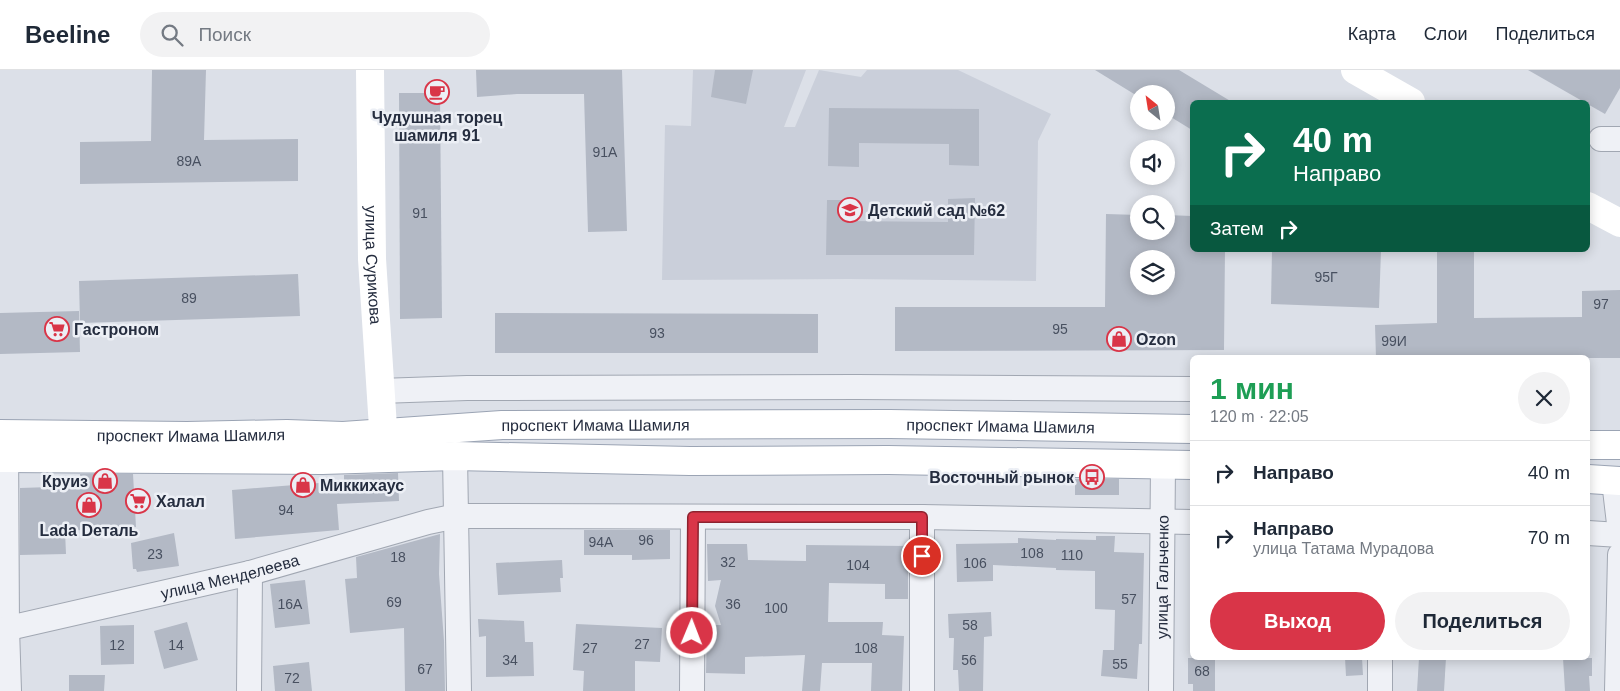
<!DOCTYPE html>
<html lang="ru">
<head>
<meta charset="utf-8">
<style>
	:root { --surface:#fff; --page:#f2f2f3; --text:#1f2937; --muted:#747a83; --line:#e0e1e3; --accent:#d93548 }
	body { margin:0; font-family:Arial,sans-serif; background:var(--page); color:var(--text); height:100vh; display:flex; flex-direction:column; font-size:19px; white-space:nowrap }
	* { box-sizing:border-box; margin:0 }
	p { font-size:16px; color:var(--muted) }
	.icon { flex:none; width:28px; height:28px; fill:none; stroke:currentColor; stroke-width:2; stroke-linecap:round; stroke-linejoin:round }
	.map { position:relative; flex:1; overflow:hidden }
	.drawer { position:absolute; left:1190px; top:285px; width:400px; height:305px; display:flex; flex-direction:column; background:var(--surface); border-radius:8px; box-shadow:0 2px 12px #0003 }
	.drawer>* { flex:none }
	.hud { position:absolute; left:1190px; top:30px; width:400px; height:152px; border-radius:8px; box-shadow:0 2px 12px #0003; background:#0b6e4f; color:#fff; overflow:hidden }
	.needle { width:32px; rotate:330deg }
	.controls { position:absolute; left:1130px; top:15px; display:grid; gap:10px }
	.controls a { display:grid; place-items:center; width:45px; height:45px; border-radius:50%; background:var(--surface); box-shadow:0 2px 12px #0003; font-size:25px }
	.pin { position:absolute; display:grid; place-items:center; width:42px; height:42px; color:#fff; margin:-21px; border:2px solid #fff; border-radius:50%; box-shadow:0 1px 5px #0007 }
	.me { position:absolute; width:55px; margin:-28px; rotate:1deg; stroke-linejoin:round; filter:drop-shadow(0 0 4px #0008) }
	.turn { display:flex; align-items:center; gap:18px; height:105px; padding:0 20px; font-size:22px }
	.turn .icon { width:65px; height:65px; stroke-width:2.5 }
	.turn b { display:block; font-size:35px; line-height:42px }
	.then { display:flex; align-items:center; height:48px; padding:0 20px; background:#0003; gap:10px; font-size:19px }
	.round { display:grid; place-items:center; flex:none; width:52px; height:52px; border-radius:26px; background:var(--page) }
	.headline { display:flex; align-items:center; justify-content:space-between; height:85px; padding:0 20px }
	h1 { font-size:30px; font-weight:700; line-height:38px; color:#1e9e55 }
	.primary-button { display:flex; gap:10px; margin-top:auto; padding:10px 20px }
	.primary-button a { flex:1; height:58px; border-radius:30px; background:var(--accent); color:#fff; font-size:20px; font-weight:700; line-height:58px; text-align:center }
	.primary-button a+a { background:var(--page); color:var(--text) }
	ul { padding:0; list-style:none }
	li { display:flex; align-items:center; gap:15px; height:65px; padding:0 20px; border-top:1px solid var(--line) }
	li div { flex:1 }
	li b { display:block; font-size:19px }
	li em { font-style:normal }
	header { display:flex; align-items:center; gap:30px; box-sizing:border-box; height:70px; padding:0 25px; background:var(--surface); border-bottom:1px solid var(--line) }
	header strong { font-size:24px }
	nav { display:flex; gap:28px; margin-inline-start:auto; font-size:18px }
	.search { width:350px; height:45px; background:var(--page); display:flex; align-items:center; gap:12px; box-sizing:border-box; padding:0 18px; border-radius:28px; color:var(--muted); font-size:19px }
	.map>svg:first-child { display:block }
	.built { fill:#cacfda }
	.building { fill:#b3b9c5; fill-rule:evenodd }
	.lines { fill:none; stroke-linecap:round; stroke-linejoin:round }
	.minor-casing { stroke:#a1a7b2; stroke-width:26 }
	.primary-casing { stroke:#9ba4b4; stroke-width:30 }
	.minor { stroke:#eff1f6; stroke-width:24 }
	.secondary { stroke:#fff; stroke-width:28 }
	.primary { stroke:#fff; stroke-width:28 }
	.route-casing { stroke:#8d222f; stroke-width:12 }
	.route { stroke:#d93548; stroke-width:9 }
	.labels { text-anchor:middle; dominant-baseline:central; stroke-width:5; stroke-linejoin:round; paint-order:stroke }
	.number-label { font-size:14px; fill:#485060 }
	.poi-label { font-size:16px; font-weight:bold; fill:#252d3f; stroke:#eceff5; text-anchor:start }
	.street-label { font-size:16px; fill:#252d3f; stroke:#eceff5 }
</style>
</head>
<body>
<header>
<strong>Beeline</strong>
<div class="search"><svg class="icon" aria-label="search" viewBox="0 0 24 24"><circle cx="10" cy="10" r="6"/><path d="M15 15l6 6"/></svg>Поиск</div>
<nav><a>Карта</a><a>Слои</a><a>Поделиться</a></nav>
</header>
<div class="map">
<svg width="1620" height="621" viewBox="0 0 1620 621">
	<rect width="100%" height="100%" fill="#dce0e8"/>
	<path class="built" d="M693,0H806L784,57H795L819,0L861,7L867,0H958L1051,44L1038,71L1036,211L849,209L662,210L665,55L691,56Z"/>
	<g class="building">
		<path d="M152,0H206L204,70L298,69V111L80,114V72L151,71Z"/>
		<path d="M476,0H622L627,161L588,162L584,24H517L477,27Z"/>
		<path d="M715,0H753L746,34L711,27Z"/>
		<path d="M1095,0H1179L1232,32H1192V60L1166,44V24H1139V27Z"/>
		<path d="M1528,0H1620V18L1605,44Z"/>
		<path d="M399,23H440L442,248L400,249Z"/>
		<path d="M829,38L979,39V96L949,95V74L859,73V97L828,96Z"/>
		<path d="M975,128L974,185H826L827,130H848L847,151L948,152V129Z"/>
		<path d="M1106,144L1139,145V161H1166V145L1192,146V180H1225L1224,280L895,281V237H1105ZM1139,189H1166V216H1139Z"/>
		<path d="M1272,180H1381L1379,238L1271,234Z"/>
		<path d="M1437,180H1474V248L1582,247V221L1620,220V288H1376L1375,255L1437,253Z"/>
		<path d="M298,204L300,246L80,253L79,211Z"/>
		<path d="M79,241L80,282L0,284V243Z"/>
		<path d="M495,243L818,244V283H495Z"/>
		<path d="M398,403L399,431L337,434L339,460L235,469L232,420L344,411V405Z"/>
		<path d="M80,404H133L136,457L65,461L66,484L20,485V418L81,416Z"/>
		<rect x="1075" y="409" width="44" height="16"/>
		<path d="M584,460H670V489L632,490V485H584Z"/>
		<path d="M174,463L179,496L137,502L136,499H133L131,473Z"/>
		<path d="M440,464L439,504L444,571L445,621H405L404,558L350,563L345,509L357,508L356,487Z"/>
		<path d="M1096,466H1115L1114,482L1144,483L1142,574H1139L1137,609L1101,606L1103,580H1114L1115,540L1095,539V501L1056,500V498L993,495V511L957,512L956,474L1018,473V468L1056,470V469L1096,470Z"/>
		<path d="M707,474H747L748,490L806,491V475L908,476V529H885V514L829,513L828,552H883L882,565L904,566L902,621H871L872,593H822L820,621H802L805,585L745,587V604L706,603L707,555H721L715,536L721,510L708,511Z"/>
		<path d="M562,490L563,508H560L561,522L498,525L496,493Z"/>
		<path d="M305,510L310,554L275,558L270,514Z"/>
		<path d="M991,542L992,566L984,567L983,621H959L958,600H953L954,568H949L948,544Z"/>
		<path d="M478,549L524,551L525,572H533L534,606L486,607V566L479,567Z"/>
		<path d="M187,552L198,590L164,599L154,561Z"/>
		<path d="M576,554L662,558L660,592L635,591V621H583L584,601L573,600Z"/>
		<path d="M134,555V594L101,595L100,556Z"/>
		<path d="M1188,588H1215V621H1193V614H1188Z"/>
		<path d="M1345,588H1362L1363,605L1346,606Z"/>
		<path d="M1419,588H1446L1444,621H1417Z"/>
		<path d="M1563,588H1592V606H1589L1590,621H1565Z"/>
		<path d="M309,592L312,621H275L273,596Z"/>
		<path d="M69,605H105L104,621H69Z"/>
	</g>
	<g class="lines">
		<defs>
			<g id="minor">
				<path d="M1601,69H1620"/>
				<path d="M380,321L467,318L856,317L1192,319"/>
				<path d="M6,370L7,558L9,621"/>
				<path d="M455,386L459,621"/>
				<path d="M1614,411L1620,462"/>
				<path d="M1588,463L1620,465"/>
				<path id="s1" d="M0,560L250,503L428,452L457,446L922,447L1192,452"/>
				<path d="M1380,588V621"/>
				<path d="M249,621L250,503"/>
				<path d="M692,621L693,447"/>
				<path d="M922,621V447"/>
				<path id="s2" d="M1161,621L1163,394"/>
				<path d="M1617,621L1620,485"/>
			</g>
			<g id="primary">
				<path id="s4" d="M0,364L187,366L287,364L343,366L502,355L890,354L1192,359"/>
				<path d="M1588,375H1620"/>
				<path d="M0,388L322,390L455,386L690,391L888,390L1192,395"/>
				<path d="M1588,409L1620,411"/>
			</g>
		</defs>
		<use href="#minor" class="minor-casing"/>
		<use href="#primary" class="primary-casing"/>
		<use href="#minor" class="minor"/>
		<g class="secondary">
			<path id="s3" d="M370,0L372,189L385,388"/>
			<path d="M1355,0L1411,32"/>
			<path d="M1588,136L1620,153"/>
		</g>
		<use href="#primary" class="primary"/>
	</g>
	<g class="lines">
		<defs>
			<path id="route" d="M692,563L693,447H922V486"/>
		</defs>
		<use href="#route" class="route-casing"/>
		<use href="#route" class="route"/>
	</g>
	<defs>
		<symbol id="cafe-ring" viewBox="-11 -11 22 22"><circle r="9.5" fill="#eceff5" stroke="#d93548" stroke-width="1.5"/><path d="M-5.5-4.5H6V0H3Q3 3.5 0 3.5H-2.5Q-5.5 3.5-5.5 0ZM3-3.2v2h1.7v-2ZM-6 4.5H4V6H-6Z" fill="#d93548"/></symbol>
		<symbol id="school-ring" viewBox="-11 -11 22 22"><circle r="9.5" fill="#eceff5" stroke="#d93548" stroke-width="1.5"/><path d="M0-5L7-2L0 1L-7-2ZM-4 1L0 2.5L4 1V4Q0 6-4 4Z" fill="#d93548"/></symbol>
		<symbol id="supermarket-ring" viewBox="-11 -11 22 22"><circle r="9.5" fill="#eceff5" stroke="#d93548" stroke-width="1.5"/><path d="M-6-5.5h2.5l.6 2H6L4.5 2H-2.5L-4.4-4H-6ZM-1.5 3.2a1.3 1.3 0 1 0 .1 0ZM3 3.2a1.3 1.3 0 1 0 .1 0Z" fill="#d93548"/></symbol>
		<symbol id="shop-ring" viewBox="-11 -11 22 22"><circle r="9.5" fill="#eceff5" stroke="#d93548" stroke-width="1.5"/><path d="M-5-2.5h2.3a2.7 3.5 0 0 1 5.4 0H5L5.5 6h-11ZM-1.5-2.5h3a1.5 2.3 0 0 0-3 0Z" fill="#d93548"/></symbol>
		<symbol id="bus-ring" viewBox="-11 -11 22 22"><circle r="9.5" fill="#eceff5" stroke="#d93548" stroke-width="1.5"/><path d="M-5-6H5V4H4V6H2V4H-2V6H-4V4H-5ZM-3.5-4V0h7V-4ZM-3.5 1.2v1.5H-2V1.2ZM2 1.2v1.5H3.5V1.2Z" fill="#d93548"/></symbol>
	</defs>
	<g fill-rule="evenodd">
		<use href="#cafe-ring" x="423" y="8" width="28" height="28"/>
		<use href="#school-ring" x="836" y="126" width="28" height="28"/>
		<use href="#supermarket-ring" x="43" y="245" width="28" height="28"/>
		<use href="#shop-ring" x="1105" y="255" width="28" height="28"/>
		<use href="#bus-ring" x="1078" y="393" width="28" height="28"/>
		<use href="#shop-ring" x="91" y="397" width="28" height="28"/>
		<use href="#shop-ring" x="289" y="401" width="28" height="28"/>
		<use href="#supermarket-ring" x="124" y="417" width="28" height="28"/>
		<use href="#shop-ring" x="75" y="421" width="28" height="28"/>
	</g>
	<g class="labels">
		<g class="number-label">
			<text x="605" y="82">91А</text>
			<text x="189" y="91">89А</text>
			<text x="420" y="143">91</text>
			<text x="1326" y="207">95Г</text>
			<text x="189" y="228">89</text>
			<text x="1601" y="234">97</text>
			<text x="1060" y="259">95</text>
			<text x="657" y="263">93</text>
			<text x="1394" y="271">99И</text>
			<text x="286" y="440">94</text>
			<text x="646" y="470">96</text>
			<text x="601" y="472">94А</text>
			<text x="1032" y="483">108</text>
			<text x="155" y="484">23</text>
			<text x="1072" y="485">110</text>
			<text x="398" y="487">18</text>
			<text x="728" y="492">32</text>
			<text x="975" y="493">106</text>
			<text x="858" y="495">104</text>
			<text x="1129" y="529">57</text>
			<text x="394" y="532">69</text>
			<text x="290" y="534">16А</text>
			<text x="733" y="534">36</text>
			<text x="776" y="538">100</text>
			<text x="970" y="555">58</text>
			<text x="642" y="574">27</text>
			<text x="117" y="575">12</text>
			<text x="176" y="575">14</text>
			<text x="590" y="578">27</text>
			<text x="866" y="578">108</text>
			<text x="510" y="590">34</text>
			<text x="969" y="590">56</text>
			<text x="1120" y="594">55</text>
			<text x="425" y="599">67</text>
			<text x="1202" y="601">68</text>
			<text x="292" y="608">72</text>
		</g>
		<g class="poi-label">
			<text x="437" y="47" text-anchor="middle">Чудушная торец<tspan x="437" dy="18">шамиля 91</tspan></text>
			<text x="868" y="140">Детский сад №62</text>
			<text x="74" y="259">Гастроном</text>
			<text x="1136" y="269">Ozon</text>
			<text x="1074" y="407" text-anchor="end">Восточный рынок</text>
			<text x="88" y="411" text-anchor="end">Круиз</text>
			<text x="320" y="415">Миккихаус</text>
			<text x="156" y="431">Халал</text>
			<text x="89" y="460" text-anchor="middle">Lada Dеталь</text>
		</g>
		<g class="street-label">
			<text stroke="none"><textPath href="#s3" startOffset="195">улица Сурикова</textPath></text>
			<text stroke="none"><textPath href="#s4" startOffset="596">проспект Имама Шамиля</textPath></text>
			<text stroke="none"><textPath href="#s4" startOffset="1001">проспект Имама Шамиля</textPath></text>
			<text stroke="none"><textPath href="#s4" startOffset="191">проспект Имама Шамиля</textPath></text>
			<text stroke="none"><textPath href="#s1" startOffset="236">улица Менделеева</textPath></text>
			<text stroke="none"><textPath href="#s2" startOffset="114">улица Гальченко</textPath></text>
		</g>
	</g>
</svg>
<div class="controls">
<a><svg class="needle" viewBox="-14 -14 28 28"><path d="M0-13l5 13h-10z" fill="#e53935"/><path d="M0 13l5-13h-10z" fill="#747a83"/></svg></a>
<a><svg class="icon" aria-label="sound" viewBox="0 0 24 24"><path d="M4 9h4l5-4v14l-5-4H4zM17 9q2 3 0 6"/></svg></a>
<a><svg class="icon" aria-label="search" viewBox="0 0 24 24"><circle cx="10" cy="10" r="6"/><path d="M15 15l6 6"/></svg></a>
<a><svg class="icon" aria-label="layers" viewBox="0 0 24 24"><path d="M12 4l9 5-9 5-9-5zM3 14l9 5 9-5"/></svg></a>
</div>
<div class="pin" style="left:922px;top:486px;background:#d93025"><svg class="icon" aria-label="arrive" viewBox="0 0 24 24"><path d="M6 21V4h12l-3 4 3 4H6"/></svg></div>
<svg class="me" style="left:692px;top:563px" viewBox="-20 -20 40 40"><circle r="17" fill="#d93548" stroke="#fff" stroke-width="3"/><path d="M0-11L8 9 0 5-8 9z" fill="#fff"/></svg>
<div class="hud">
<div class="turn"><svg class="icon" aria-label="right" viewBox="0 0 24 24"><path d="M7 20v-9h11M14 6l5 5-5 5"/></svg><div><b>40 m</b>Направо</div></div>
<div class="then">Затем<svg class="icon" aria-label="right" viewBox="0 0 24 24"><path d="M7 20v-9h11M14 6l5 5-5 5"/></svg></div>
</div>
<section class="drawer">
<div class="headline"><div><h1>1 мин</h1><p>120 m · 22:05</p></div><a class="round"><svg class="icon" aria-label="close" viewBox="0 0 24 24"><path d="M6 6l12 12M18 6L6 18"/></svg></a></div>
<ul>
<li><svg class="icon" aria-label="right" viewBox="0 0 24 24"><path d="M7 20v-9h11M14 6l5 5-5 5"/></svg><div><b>Направо</b></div><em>40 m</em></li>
<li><svg class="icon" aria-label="right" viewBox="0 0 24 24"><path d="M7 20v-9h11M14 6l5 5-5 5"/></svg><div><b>Направо</b><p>улица Татама Мурадова</p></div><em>70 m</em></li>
</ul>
<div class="primary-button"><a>Выход</a><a>Поделиться</a></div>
</section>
</div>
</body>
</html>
